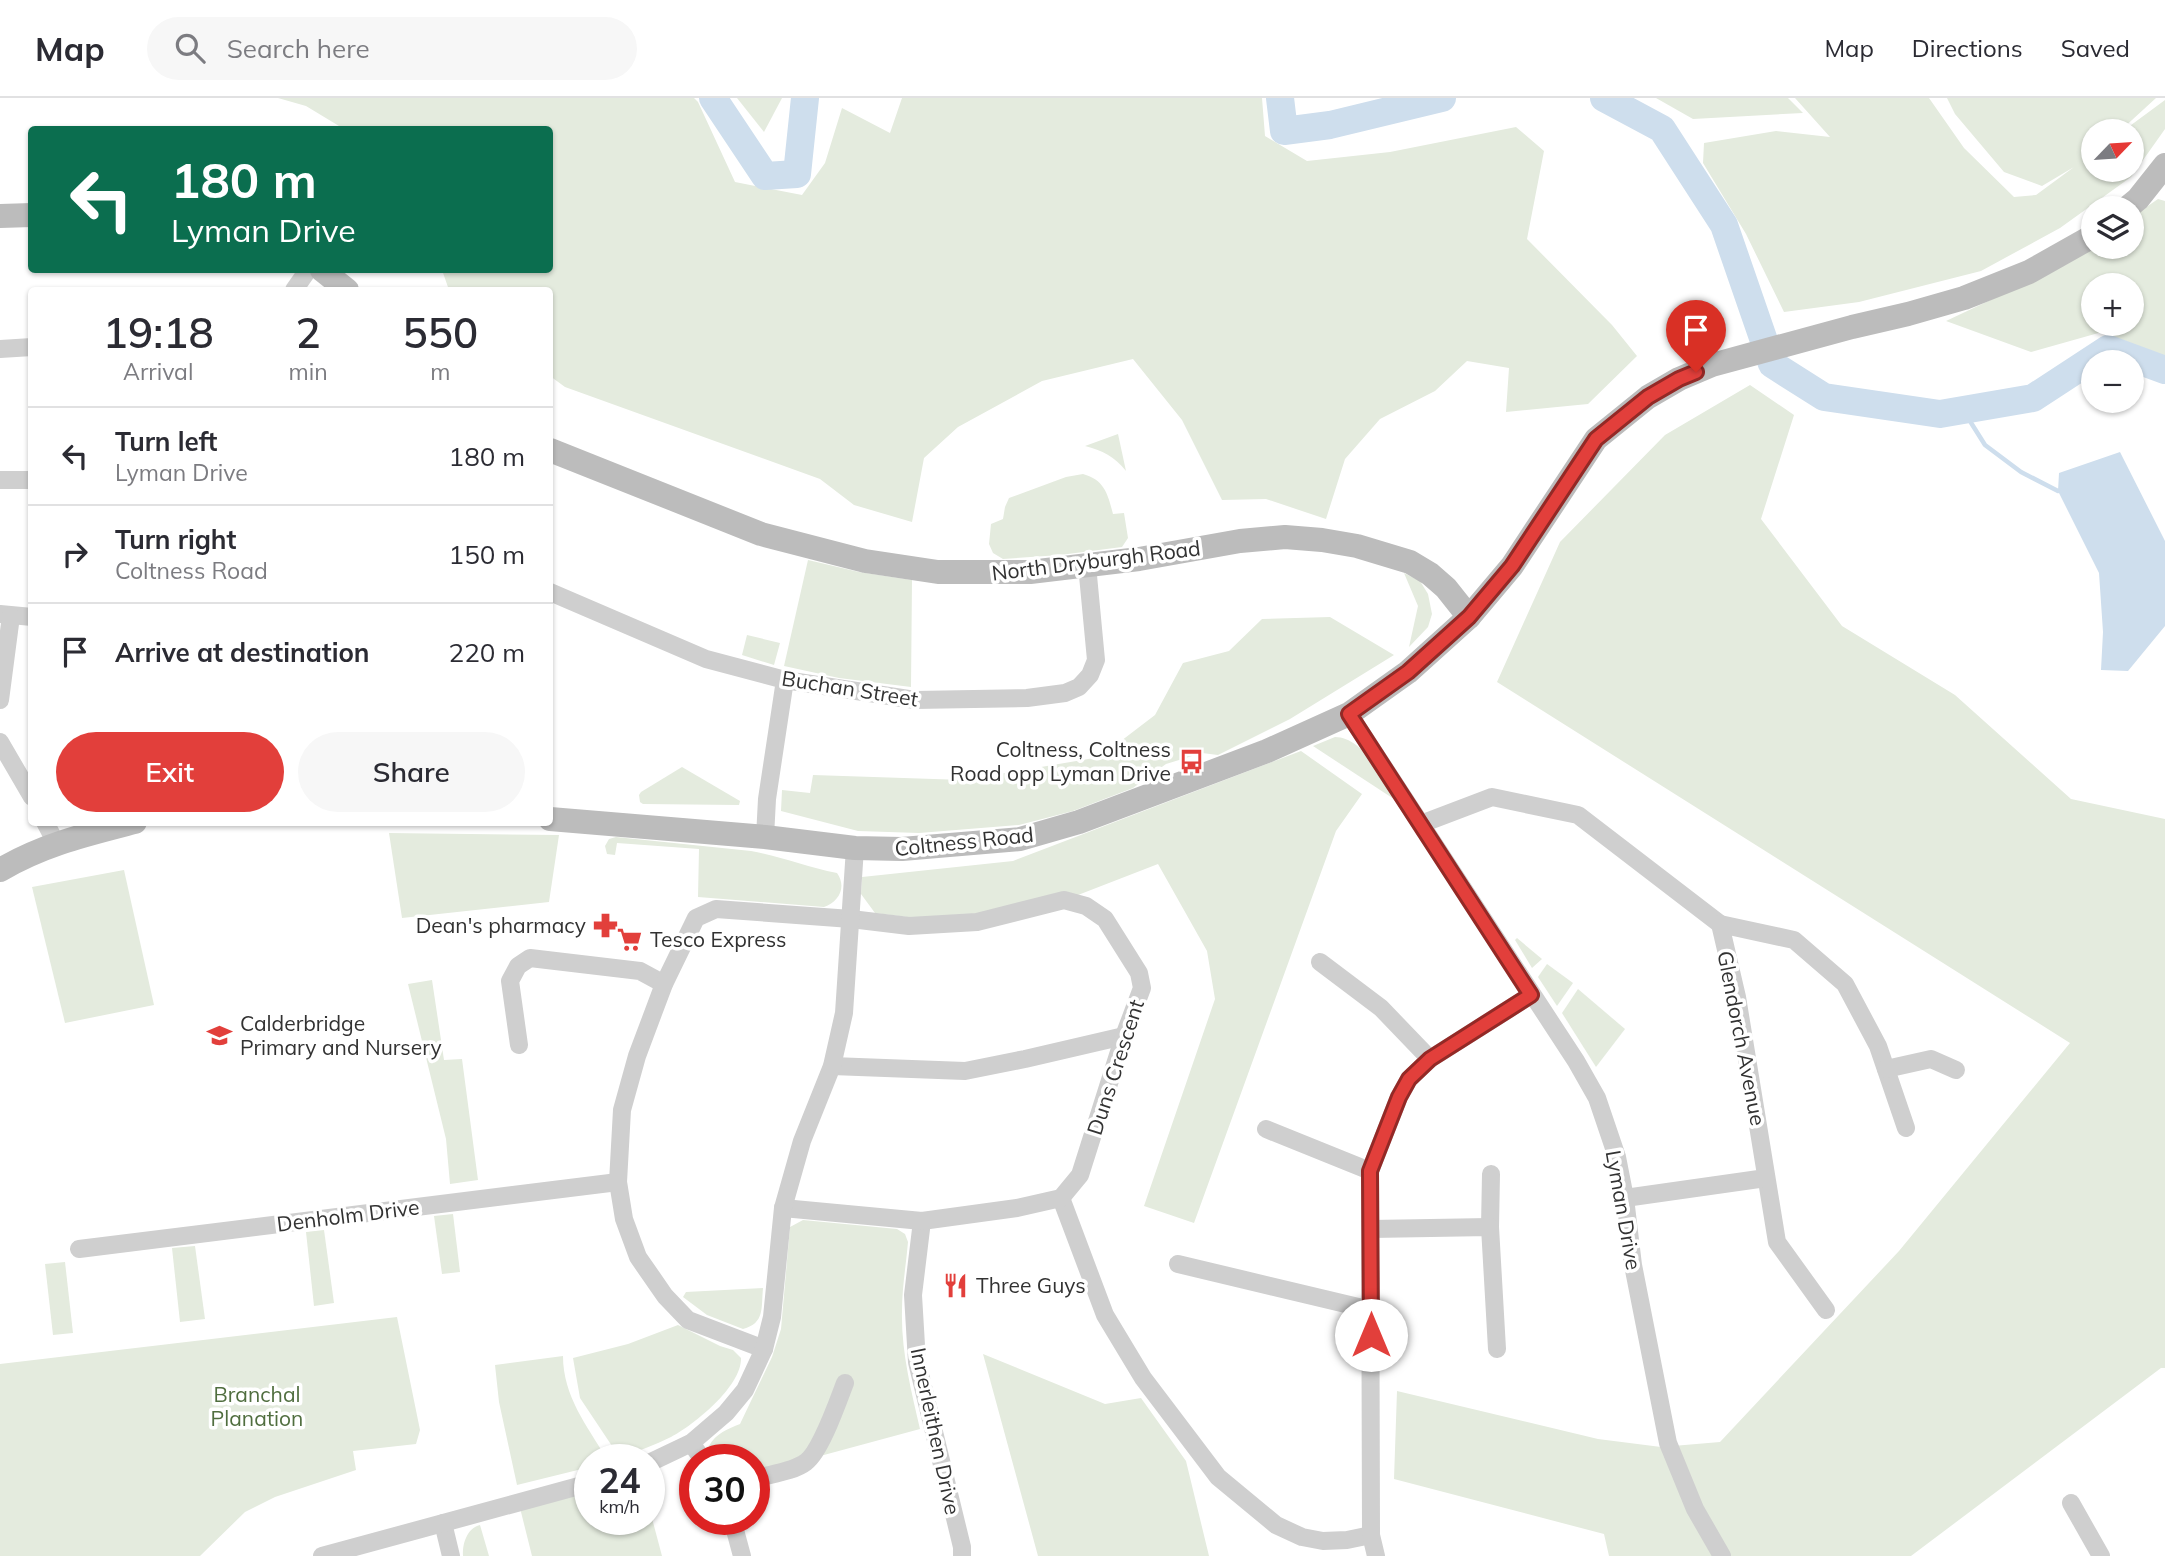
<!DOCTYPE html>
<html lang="en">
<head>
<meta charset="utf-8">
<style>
	:root { --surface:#fff; --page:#f7f7f7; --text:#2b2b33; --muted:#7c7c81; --line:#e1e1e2; --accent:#e23f3b }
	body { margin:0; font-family:Mulish,sans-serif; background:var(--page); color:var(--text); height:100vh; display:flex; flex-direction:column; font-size:26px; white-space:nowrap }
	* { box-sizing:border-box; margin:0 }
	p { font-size:23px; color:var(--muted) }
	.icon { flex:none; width:38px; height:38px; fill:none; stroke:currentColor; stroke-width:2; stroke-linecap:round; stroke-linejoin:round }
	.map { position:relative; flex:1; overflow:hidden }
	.drawer { position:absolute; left:28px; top:189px; width:525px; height:539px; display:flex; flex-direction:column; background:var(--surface); border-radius:7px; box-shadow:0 2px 5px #0004 }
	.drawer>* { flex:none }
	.banner { position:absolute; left:28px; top:28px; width:525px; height:147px; border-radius:7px; box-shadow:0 2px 5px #0004; background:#0b6e4f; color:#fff; overflow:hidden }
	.needle { width:46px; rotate:65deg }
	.tools { position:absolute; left:2081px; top:21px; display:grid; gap:14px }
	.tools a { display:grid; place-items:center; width:63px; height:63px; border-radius:50%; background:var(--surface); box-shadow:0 2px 5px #0004; font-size:35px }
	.speed { position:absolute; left:574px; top:1346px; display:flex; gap:14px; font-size:35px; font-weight:700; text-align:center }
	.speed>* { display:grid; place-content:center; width:91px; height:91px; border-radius:50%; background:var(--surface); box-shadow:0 2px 5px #0004; line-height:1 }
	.speed small { font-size:18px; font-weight:400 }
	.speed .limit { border:10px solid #d22; background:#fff; color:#111 }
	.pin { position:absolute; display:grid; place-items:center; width:60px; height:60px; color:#fff; margin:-72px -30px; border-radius:50% 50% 50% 0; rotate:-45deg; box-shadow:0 0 7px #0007 }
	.pin .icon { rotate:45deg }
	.me { position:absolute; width:77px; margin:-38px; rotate:0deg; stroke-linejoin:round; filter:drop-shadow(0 0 5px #0008) }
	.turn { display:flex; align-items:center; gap:24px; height:147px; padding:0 28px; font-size:32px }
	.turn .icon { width:91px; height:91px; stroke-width:2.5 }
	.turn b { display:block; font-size:49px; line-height:60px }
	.eta { display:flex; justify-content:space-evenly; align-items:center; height:119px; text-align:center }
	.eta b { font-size:42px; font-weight:600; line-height:49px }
	.primary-button { display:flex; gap:14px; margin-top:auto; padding:14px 28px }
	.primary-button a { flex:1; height:80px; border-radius:42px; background:var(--accent); color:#fff; font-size:28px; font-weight:600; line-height:80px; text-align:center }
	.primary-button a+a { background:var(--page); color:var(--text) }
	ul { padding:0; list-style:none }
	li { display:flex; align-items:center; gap:21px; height:98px; padding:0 28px; border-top:2px solid var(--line) }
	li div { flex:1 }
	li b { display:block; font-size:26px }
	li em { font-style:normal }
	header { display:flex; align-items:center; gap:42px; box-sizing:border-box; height:98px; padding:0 35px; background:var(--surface); border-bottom:2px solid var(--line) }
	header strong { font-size:33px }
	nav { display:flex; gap:38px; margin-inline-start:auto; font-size:24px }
	.search { width:490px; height:63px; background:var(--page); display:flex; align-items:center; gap:18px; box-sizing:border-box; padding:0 24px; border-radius:38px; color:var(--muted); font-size:26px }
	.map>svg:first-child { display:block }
	.green { fill:#e4ebde; fill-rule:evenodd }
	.water { fill:#cedeed }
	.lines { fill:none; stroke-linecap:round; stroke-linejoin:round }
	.stream { stroke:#cedeed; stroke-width:4.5 }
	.river { stroke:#cedeed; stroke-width:28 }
	.street { stroke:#cfcfcf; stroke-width:18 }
	.secondary { stroke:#bcbcbc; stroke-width:24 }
	.route-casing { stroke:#932926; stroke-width:18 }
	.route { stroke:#e23f3b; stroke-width:12 }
	.labels { text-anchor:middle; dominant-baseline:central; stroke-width:7; stroke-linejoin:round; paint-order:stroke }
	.street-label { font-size:21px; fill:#323232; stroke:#fff }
	.poi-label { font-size:21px; fill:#323232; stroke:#fff; text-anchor:start }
	.park-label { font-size:21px; fill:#506e3f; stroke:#fff }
</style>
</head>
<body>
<header>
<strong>Map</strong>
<div class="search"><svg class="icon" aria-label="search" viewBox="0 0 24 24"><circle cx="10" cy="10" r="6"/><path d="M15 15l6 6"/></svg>Search here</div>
<nav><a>Map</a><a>Directions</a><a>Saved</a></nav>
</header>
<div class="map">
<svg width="2165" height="1458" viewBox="0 0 2165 1458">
	<rect width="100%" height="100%" fill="#fff"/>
	<g class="green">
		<path d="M278,0H694L698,4L735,84L802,97L825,65L842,10L890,35L902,0H1262L1265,38L1307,63L1390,54L1516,29L1544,53L1527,141L1612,227L1637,258L1588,306L1506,314L1509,270L1467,263L1435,293L1380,321L1345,361L1326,421L1266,401L1222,402L1182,322L1133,261L1042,283L958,329L924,360L912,424L854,407L820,381L565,289L550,278V192H449L442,172H550V32L344,31L306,8Z"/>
		<path d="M737,0H782L764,34Z"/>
		<path d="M1656,0H1788L1803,15L1693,21Z"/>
		<path d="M1795,0H1929L1964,50L2014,99L2036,97L2074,69L2042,88L2004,74L1955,16L1947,0H2156L2120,33H2093V72H2132V33H2123L2165,2V31L2131,79L2060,130L1981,173L1859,204L1784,214L1746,136L1703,65L1704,45L1776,33L1830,39Z"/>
		<path d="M2158,101L2165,103V265L2102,234L2031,254L1946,223L2067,166L2093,149H2132V119ZM2093,187H2132V226H2093Z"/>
		<path d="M1750,287L1794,317L1761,421L1842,528L1955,597L2071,701L2165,721V1270H2161L1911,1458H1609L1604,1436L1394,1381L1397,1293L1598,1341L1661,1349L1720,1344L1899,1153L2070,945L1497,584L1560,444L1665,337Z"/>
		<path d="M1118,336L1126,373C1115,359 1102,352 1085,348Z"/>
		<path d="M1083,376C1105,382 1108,397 1113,416L1124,415L1128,440L1122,449L1060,457L1003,461L993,455L989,446L991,426L1003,421L1005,409L1009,400L1066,379Z"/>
		<path d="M808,462L859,474L912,482L911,589L839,580L784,568Z"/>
		<path d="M1404,475L1420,483L1428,496L1432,516L1428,529L1409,549L1418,508Z"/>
		<path d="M1330,519L1394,557L1290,621L1218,657L1202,655L1166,666L1133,690L1073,713L1019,727L919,735L858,733L781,713L782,692L810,695L813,677L964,682L1100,659L1155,617L1183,565L1229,553L1262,521Z"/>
		<path d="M747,537L780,545L774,567L742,557Z"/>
		<path d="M1335,639C1364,639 1385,684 1400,705L1313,648Z"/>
		<path d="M1301,653L1362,696L1336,733L1194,1125L1144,1108L1215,901L1207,853L1158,766L1078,797L1066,796L972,817L923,821L875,815L861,796L862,779L1013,763Z"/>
		<path d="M682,669L740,703L739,707L643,706L640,704L639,697L641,694Z"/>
		<path d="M389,735L559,737L549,804L402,820Z"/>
		<path d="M616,739L751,753C780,758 807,769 837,775C847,789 839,804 824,809L698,799L699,751L617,745L615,757L607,756L605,748L609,741Z"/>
		<path d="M124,772L154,907L65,925L32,789Z"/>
		<path d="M1517,840L1542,861L1532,870L1515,842Z"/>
		<path d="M1547,866L1573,885L1557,908L1538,879Z"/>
		<path d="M432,882L444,962L462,961L478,1082L450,1086L446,1041L408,886Z"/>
		<path d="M1578,891L1625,931L1596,969L1562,915Z"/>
		<path d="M453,1116L460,1174L442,1176L434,1118Z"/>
		<path d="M803,1122L897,1131L905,1136L908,1144C906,1167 902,1190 902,1213C901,1253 911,1292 920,1331L754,1376V1362L715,1361L709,1348C716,1335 728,1331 740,1326L772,1259L781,1231L790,1129Z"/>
		<path d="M324,1132L334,1205L314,1208L306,1134Z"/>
		<path d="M195,1148L205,1221L180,1224L172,1150Z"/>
		<path d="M65,1164L73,1235L53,1237L45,1166Z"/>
		<path d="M763,1190C761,1210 765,1225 743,1231L707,1217L683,1199L686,1194Z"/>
		<path d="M397,1219L420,1332L416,1346L353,1353L356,1372L275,1399L245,1414L200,1458H0V1266Z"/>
		<path d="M678,1227L720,1248L733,1252L741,1260C742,1288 694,1327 671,1339C655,1347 637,1353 620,1360L580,1300L573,1260L628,1246Z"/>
		<path d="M983,1256L1105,1306L1141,1300L1186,1363L1209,1458H1038Z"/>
		<path d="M563,1258C563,1298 587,1328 607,1361L590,1362V1369L517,1387L499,1304L495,1267Z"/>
		<path d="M590,1385V1421H649V1409L662,1458H532L519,1406Z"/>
		<path d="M480,1427L489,1458H463C462,1446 467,1430 480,1427Z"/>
	</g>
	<path class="water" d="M2120,354L2165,443V528L2128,573L2101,572L2103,534L2099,475L2058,393L2059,375Z"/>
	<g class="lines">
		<path class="stream" d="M1963,312L1985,347L2021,374L2058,393"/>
		<g class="river">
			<path d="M713,0L765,78L797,76L805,0"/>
			<path d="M1280,0L1284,33L1330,27L1442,0"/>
			<path d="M1604,0L1662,31L1724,127L1772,266L1824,299L1940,316L2033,300L2108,251L2165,272"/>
		</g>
		<g class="street">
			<path d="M294,192L308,172"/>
			<path d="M0,251L32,249"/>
			<path d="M0,382H32"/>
			<path d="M550,494L706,561L785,582L915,602L1027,600L1065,595L1079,589L1090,577L1096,562L1087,467"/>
			<path d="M0,516L32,519"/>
			<path d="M0,602L11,518"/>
			<path d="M1349,616L1576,963L1597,1000L1617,1059L1625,1100L1633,1167L1668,1345L1695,1411L1722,1458"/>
			<path d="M0,644L32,699"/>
			<path d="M45,724L56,745"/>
			<path d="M1421,726L1492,699L1578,717L1720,826L1737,899L1777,1144L1826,1212"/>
			<path d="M765,739L767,701L785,582"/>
			<path d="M1720,826L1794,842L1845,886L1878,948L1906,1030"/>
			<path d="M1320,864L1381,910L1430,961"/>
			<path d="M519,947L510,883L518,868L530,860L640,873L664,886"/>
			<path d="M832,968L965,973L1025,961L1124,938"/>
			<path d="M1886,971L1931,961L1956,972"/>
			<path d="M1266,1031L1370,1073"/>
			<path d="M1061,1100L1105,1217L1143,1280L1218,1379L1276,1427L1302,1439L1323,1443L1347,1442L1371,1437"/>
			<path d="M1625,1100L1766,1080"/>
			<path d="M922,1123L913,1197L917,1264L962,1449V1458"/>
			<path d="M1490,1129L1491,1076"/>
			<path d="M1371,1131L1490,1129L1497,1251"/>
			<path d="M79,1151L618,1084"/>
			<path d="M1178,1166L1371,1212"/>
			<path d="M764,1251L688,1222L665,1198L638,1159L624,1121L618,1084L622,1012L637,958L664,886L696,820L716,811L851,821L909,828L977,824L1064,802L1086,808L1105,821L1139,875L1142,890L1124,938L1080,1077L1061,1100L1017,1110L922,1123L783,1110"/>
			<path d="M691,1345L703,1362"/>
			<path d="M649,1365L691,1345L726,1315L745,1292L764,1251L772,1219L783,1110L802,1043L832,968L844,915L855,750"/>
			<path d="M754,1381C770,1376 793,1374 806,1364C821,1353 838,1303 845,1285"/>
			<path d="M2071,1405L2101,1458"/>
			<path d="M732,1421L742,1458"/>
			<path d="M443,1425L451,1458"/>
			<path d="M322,1458L590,1385"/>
			<path d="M1376,1458L1371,1437L1370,1073L1399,999L1409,981L1430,961L1531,897"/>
		</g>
		<g class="secondary">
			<path d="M2127,110L2138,101L2165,67"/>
			<path d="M0,118L32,117"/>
			<path d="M322,172L347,192"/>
			<path d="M550,352L761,436L865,463L938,474H1030L1139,461L1240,443L1285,439L1322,442L1357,448L1410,464L1430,476L1446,490L1469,519"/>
			<path d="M550,721L765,739L855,750L902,751L1020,741L1079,724L1267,653L1349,616L1408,574L1469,519L1512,468L1596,341L1648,299L1679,281L1712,267L1852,229L1908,216L1964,200L2029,174L2093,138"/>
			<path d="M0,772C45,746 85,737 135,724"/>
		</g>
	</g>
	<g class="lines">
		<defs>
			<path id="route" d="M1371,1237L1370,1073L1399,999L1409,981L1430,961L1531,897L1349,616L1408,574L1469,519L1512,468L1596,341L1648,299L1679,281L1696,274"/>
		</defs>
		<use href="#route" class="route-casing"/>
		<use href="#route" class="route"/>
	</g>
	<defs>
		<symbol id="bus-bare" viewBox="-9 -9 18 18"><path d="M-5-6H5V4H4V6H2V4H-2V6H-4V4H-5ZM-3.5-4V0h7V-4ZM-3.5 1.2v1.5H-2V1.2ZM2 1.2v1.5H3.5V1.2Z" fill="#e23f3b" stroke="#fff" stroke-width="2.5" paint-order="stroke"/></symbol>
		<symbol id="pharmacy-bare" viewBox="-9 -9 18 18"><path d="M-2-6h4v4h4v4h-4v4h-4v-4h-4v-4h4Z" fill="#e23f3b" stroke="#fff" stroke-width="2.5" paint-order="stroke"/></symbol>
		<symbol id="supermarket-bare" viewBox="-9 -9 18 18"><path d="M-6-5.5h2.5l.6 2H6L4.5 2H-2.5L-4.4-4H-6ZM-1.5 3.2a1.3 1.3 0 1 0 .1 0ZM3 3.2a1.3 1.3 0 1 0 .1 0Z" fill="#e23f3b" stroke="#fff" stroke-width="2.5" paint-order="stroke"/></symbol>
		<symbol id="school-bare" viewBox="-9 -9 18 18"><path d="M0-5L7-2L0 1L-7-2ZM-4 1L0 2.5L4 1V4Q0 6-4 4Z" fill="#e23f3b" stroke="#fff" stroke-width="2.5" paint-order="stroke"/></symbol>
		<symbol id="restaurant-bare" viewBox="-9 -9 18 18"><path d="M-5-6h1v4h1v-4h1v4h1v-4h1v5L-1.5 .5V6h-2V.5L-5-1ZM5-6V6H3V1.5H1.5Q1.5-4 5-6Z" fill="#e23f3b" stroke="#fff" stroke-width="2.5" paint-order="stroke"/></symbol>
	</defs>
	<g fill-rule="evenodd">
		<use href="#bus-bare" x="1174" y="646" width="35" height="35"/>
		<use href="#pharmacy-bare" x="588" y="810" width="35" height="35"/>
		<use href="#supermarket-bare" x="612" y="824" width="35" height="35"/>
		<use href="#school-bare" x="202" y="920" width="35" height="35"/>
		<use href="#restaurant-bare" x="938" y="1170" width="35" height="35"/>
	</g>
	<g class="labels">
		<g class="street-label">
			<text transform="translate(1096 462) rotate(-7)">North Dryburgh Road</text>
			<text transform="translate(850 590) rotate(9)">Buchan Street</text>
			<text transform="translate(964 743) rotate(-6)">Coltness Road</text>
			<text transform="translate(1742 940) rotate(79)">Glendorch Avenue</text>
			<text transform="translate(1115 969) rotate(-72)">Duns Crescent</text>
			<text transform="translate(1624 1112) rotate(80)">Lyman Drive</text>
			<text transform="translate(348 1117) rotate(-7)">Denholm Drive</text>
			<text transform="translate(936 1333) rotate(78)">Innerleithen Drive</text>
		</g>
		<g class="poi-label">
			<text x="1171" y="651" text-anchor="end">Coltness, Coltness<tspan x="1171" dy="24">Road opp Lyman Drive</tspan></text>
			<text x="586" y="827" text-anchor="end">Dean's pharmacy</text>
			<text x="650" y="841">Tesco Express</text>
			<text x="240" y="925">Calderbridge<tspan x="240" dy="24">Primary and Nursery</tspan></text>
			<text x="976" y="1187">Three Guys</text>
		</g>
		<g class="park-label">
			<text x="257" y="1296">Branchal<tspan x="257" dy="24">Planation</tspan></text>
		</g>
	</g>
</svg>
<div class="tools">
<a><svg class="needle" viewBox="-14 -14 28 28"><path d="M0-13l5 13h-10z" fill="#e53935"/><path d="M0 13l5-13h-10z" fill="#7c7c81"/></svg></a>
<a><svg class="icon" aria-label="layers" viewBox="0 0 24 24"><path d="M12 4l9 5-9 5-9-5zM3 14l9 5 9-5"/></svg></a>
<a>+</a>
<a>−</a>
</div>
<div class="speed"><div>24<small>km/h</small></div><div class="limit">30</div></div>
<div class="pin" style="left:1696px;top:274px;background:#d93025"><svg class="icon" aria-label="arrive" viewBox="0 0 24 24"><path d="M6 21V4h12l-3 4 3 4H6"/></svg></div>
<svg class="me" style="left:1371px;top:1237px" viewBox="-20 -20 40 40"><circle r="19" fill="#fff"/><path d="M0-13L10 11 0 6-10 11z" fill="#e23f3b"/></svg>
<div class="banner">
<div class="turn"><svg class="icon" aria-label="left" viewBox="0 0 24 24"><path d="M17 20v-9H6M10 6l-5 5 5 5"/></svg><div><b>180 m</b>Lyman Drive</div></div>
</div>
<section class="drawer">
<div class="eta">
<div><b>19:18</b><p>Arrival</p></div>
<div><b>2</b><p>min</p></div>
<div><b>550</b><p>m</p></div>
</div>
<ul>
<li><svg class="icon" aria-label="left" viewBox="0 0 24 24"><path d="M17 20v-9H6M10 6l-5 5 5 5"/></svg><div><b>Turn left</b><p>Lyman Drive</p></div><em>180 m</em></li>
<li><svg class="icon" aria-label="right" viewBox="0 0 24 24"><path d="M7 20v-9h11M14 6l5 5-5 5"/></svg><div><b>Turn right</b><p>Coltness Road</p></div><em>150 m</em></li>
<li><svg class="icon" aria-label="arrive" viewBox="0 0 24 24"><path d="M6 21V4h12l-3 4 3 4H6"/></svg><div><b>Arrive at destination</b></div><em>220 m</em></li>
</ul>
<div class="primary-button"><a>Exit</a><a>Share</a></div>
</section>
</div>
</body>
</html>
